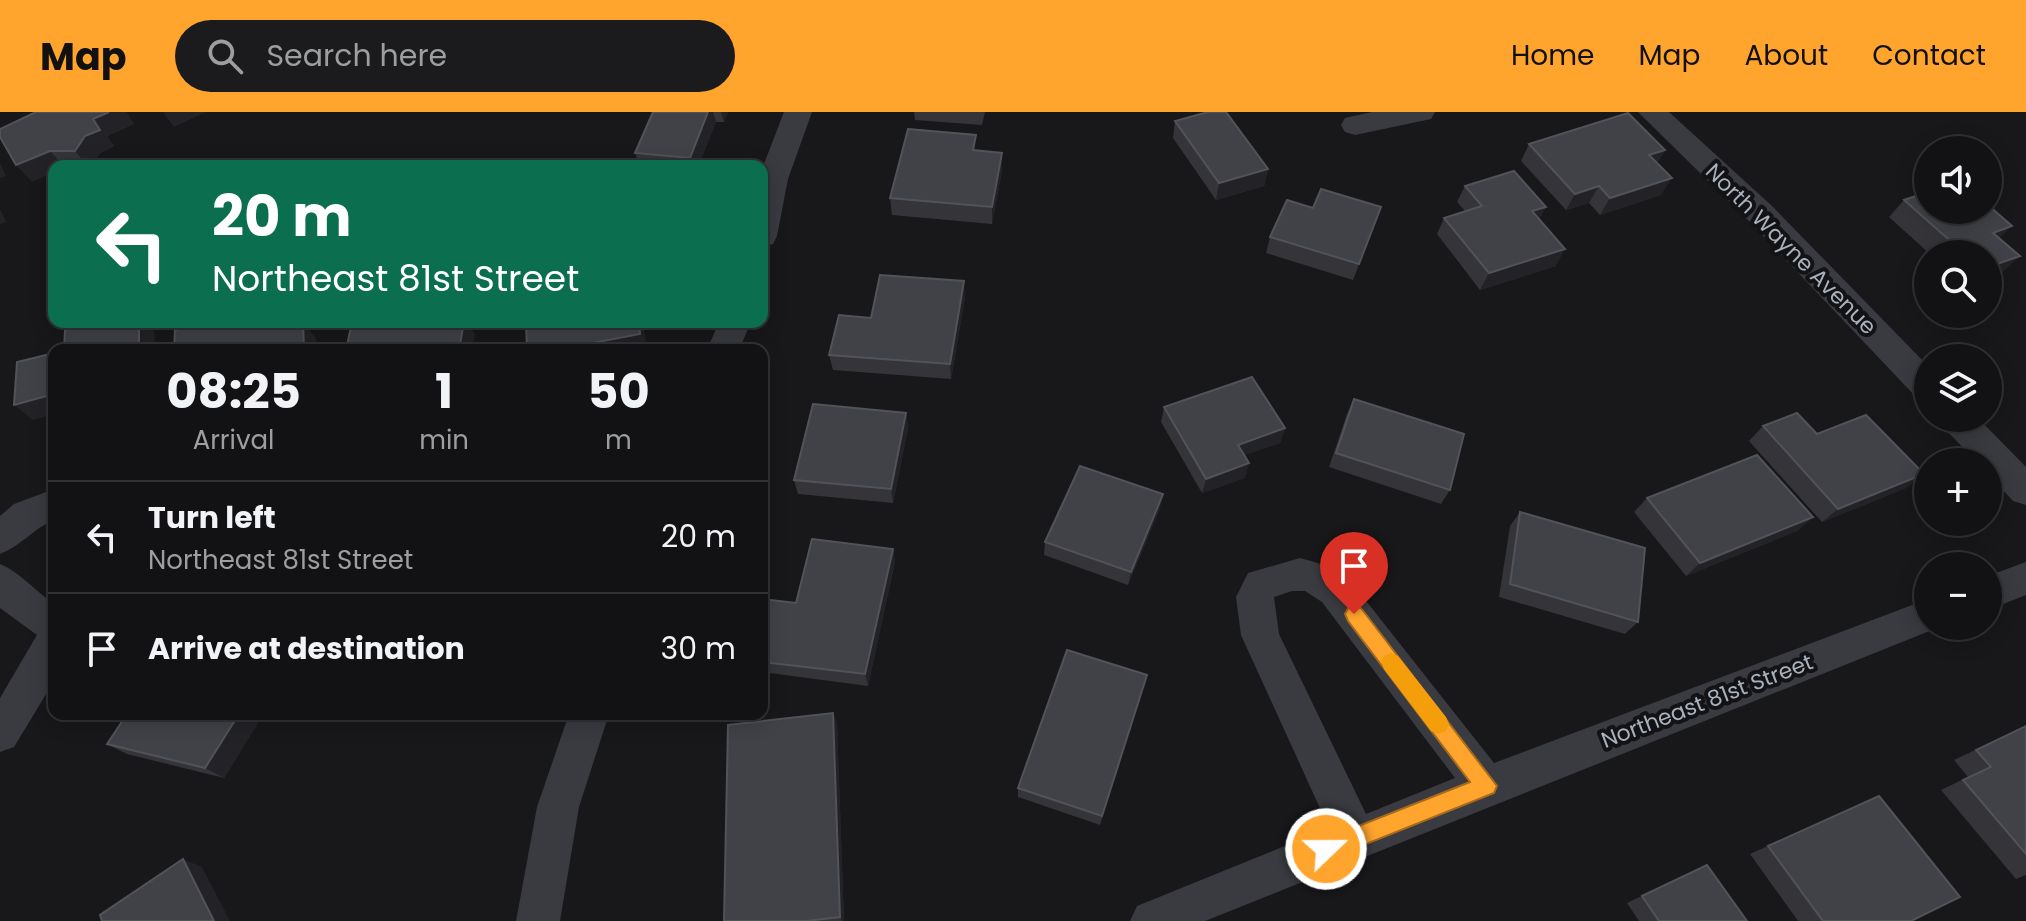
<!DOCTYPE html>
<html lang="en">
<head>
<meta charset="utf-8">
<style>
	:root { --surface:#121214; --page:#1b1b1d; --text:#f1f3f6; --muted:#9c9ea0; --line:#313234; --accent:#ffa42c }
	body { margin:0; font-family:Poppins,sans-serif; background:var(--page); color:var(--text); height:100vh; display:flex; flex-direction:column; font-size:30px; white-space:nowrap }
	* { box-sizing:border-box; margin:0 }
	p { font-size:26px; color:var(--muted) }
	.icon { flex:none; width:44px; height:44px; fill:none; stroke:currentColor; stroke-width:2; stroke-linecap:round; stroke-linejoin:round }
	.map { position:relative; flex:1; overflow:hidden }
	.details { position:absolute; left:48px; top:232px; width:720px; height:376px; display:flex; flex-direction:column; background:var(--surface); border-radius:16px; box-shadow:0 4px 20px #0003,0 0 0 2px var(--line) }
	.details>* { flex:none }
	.banner { position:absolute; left:48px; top:48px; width:720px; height:168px; border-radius:16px; box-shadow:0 4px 20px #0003,0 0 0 2px var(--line); background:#0b6e4f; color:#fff; overflow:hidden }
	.tools { position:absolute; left:1914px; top:24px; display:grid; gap:16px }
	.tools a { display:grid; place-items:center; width:88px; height:88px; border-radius:50%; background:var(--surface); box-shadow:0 4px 20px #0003,0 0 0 2px var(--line); font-size:40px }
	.pin { position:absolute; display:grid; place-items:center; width:68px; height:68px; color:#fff; margin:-82px -34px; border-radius:50% 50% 50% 0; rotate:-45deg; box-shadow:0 0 8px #0007 }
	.pin .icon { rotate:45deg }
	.me { position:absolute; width:88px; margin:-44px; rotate:68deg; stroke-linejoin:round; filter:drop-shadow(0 0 6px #0008) }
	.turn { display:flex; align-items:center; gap:28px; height:168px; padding:0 32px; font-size:36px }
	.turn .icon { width:104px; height:104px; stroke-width:2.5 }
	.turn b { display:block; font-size:56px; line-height:68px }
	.eta { display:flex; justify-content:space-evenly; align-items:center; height:136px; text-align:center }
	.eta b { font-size:48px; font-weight:700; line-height:56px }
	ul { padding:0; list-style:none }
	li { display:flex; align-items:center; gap:24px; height:112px; padding:0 32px; border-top:2px solid var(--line) }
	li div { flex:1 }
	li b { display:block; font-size:30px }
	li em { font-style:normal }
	header { display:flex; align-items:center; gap:48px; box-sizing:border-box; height:112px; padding:0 40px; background:var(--accent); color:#111 }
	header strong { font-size:38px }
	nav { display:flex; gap:44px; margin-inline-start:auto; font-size:28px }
	.search { width:560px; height:72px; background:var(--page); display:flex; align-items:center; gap:20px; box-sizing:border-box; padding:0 28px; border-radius:44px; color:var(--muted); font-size:30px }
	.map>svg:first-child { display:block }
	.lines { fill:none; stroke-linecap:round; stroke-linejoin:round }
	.minor { fill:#393b40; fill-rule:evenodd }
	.wall { fill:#343439 }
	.shaded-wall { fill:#232327 }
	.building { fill:#404247; stroke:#515359; stroke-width:2 }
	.route { fill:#ffa42c; stroke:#a66b1d; stroke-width:2 }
	.slow { fill:#f59e0b }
	.labels { text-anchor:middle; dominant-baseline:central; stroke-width:8; stroke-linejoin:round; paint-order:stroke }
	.street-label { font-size:22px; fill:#a9b1bc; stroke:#131316 }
</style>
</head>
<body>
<header>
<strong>Map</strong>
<div class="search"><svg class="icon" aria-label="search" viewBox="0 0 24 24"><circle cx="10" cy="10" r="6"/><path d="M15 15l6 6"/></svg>Search here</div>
<nav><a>Home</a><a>Map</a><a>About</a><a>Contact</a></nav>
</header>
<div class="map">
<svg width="2026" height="809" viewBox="0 0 2026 809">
	<rect width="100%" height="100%" fill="#18181b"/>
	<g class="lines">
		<g class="minor">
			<path d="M784,0H812L788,67L777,124L773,132L762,135V57Z"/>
			<path d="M1372,0H1435L1431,7L1355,23L1345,20L1341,13L1345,6Z"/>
			<path d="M1638,0H1669L1772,94L1928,254V289L1916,285L1750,110Z"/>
			<path d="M719,210H751L739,238H707Z"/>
			<path d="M1939,306H1978L2026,355V393L2013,389L1988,362V350H1977L1944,316Z"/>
			<path d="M54,377V408C34,416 21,434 0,442V404L14,392Z"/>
			<path d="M1300,446L1328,454L1348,466L1494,651L1928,487V514H1942L1205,809H1130L1137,794L1329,716L1241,523L1236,485L1248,461ZM1292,479H1305L1322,490L1455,666L1366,702L1279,522L1274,485Z"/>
			<path d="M2026,450V483L1988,498V464Z"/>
			<path d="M0,452C18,459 37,480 54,492V569L14,635L0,640V586L37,523L0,496Z"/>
			<path d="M569,602H609L579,695L560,809H516L537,695Z"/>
		</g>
	</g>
	<g class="wall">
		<path d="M36,0H126L134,12L107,24L114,34L100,41L91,54H54L32,70Z"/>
		<path d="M653,0H728L724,10H716L698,54H640L635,41Z"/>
		<path d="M914,0H985L982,13L915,8Z"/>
		<path d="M1175,9L1268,57L1264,74L1216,88L1173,26Z"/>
		<path d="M1529,32L1665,38L1657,51L1661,83L1600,103L1589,91L1566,98L1521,49Z"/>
		<path d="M977,38L1002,41V58L992,112L892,103L890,86Z"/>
		<path d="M1465,74L1546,95L1539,107L1556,154L1480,178L1437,122L1444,106L1465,99L1457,90Z"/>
		<path d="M1904,88L2000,126L2003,160L1988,142H1930L1889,105Z"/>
		<path d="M1381,95L1353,168L1266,141L1270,125L1313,96Z"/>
		<path d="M965,185L951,267L833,258L829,243L871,206Z"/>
		<path d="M1354,287L1450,378L1441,392L1329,355L1347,302Z"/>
		<path d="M1164,295L1285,316L1280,331L1244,343L1245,366L1202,381L1161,310Z"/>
		<path d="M906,301L908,316L893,391L798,382L794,368Z"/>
		<path d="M1763,314L1817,322L1906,376L1822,410L1749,329Z"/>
		<path d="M1647,386L1813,405L1797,419L1686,464L1634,400Z"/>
		<path d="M1160,396L1128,473L1044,443L1045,430Z"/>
		<path d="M1520,400L1638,510L1625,522L1499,485L1510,414Z"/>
		<path d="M893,437L895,450L868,574L762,560V487L796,491Z"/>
		<path d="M1147,563L1100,713L1018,685V676Z"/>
		<path d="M833,601L837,612L844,809H724Z"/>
		<path d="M127,602H263L224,666L127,642L107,632Z"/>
		<path d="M2026,614V763L2016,767L1941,678L1968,665L1954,648Z"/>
		<path d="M1879,684L1911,809H1798L1750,742Z"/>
		<path d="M1707,753L1747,809H1639L1627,791Z"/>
	</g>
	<g class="shaded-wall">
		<path d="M109,0H126L134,12L107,24L114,34L100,41L91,54H88L75,39L93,7Z"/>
		<path d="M163,0H206L174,15Z"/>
		<path d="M708,0H713L716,10L698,54H692L690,46Z"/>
		<path d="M721,0H728L724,10Z"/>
		<path d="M1665,38L1654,55L1649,43Z"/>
		<path d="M50,39L64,54H54V60L32,70L16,53Z"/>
		<path d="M1002,41V58L992,112V95Z"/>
		<path d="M0,51L6,64L0,66Z"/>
		<path d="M1268,57L1264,74L1216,88L1219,71Z"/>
		<path d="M1672,66L1661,83L1600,103L1610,86Z"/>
		<path d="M1599,74L1589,91L1566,98L1575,82Z"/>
		<path d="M1546,95L1537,112L1532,99Z"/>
		<path d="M0,97L6,110L0,112Z"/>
		<path d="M2012,114L1995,130L1993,121Z"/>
		<path d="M1565,137L1556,154L1480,178L1489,161Z"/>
		<path d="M2020,144L2003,160L1988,165V155Z"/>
		<path d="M964,169L965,185L951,267L950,252Z"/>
		<path d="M139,210H150L154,215L155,238H139Z"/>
		<path d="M303,210L316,226L317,238H304Z"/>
		<path d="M464,210H467L475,222L472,238H459Z"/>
		<path d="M639,210H643L647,238H556Z"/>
		<path d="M54,282V302L33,308L14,293Z"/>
		<path d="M906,301L908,316L893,391L891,377Z"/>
		<path d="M1285,316L1280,331L1233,347L1238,333Z"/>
		<path d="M1249,351L1245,366L1202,381L1206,367Z"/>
		<path d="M1924,362L1906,376L1822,410L1838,397Z"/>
		<path d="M1163,382L1160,396L1128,473L1131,460Z"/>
		<path d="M1813,405L1797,419L1686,464L1700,451Z"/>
		<path d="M893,437L895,450L868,574L865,562Z"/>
		<path d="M833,601L837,612L844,809H842L840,805Z"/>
		<path d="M239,602H263L224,666L205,656Z"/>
		<path d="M433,602H448L441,608Z"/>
		<path d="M183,747L202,755L230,809H214Z"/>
	</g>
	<g class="building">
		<path d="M36,0H109L93,7L100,18L85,24L75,39H50L16,53L0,25V17Z"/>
		<path d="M653,0H708L690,46L635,41Z"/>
		<path d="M1208,0H1226L1268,57L1219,71L1175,9Z"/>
		<path d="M1628,1L1665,38L1649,43L1672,66L1610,86L1599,74L1575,82L1529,32Z"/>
		<path d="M908,17L976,23L973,38L1002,41L992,95L890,86Z"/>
		<path d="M1514,59L1546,95L1532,99L1565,137L1489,161L1444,106L1482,94L1465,74Z"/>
		<path d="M1321,77L1381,95L1359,152L1270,125L1287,88L1313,96Z"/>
		<path d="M1928,80V98H1988V93L2012,114L1993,121L2020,144L1988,155V142H1965L1904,88Z"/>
		<path d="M880,163L964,169L950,252L829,243L839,203L871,206Z"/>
		<path d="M97,210H139V238H64L65,218Z"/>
		<path d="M210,210H290V213L303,210L304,238H174L175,218Z"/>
		<path d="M352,210H464L459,238H346Z"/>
		<path d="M526,210H639L640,222L556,238H527Z"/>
		<path d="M54,241V282L14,293L17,250Z"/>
		<path d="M1252,265L1285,316L1238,333L1249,351L1206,367L1164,295Z"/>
		<path d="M1354,287L1464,322L1450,378L1336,341Z"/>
		<path d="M813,292L906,301L891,377L794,368Z"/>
		<path d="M1797,301L1817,322L1866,303L1924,362L1838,397L1763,314Z"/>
		<path d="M1757,343L1813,405L1700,451L1647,386Z"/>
		<path d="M1080,354L1163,382L1131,460L1045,430Z"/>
		<path d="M1520,400L1645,436L1638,510L1510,472Z"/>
		<path d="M812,427L893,437L865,562L762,550V487L796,491Z"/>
		<path d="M1067,538L1147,563L1102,704L1018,676Z"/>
		<path d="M833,601L840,805L807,809H724L728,613Z"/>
		<path d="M127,602H239L205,656L107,632Z"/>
		<path d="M2026,614V742L1963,668L1991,655L1976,638Z"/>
		<path d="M1879,684L1960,785L1911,809H1823L1768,734Z"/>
		<path d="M183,747L214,809H102L100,803Z"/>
		<path d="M1707,753L1747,809H1659L1642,784Z"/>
	</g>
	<path class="route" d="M1354,494L1361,496L1497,674L1494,681L1326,748L1318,745L1315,737L1318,730L1470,670L1348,509L1345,502L1348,496Z"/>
	<path class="slow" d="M1391,541L1398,544L1446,605L1449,612L1446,619L1438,622L1431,619L1384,557L1381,550L1384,544Z"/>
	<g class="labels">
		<g class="street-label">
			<text transform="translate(1791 137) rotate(45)">North Wayne Avenue</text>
			<text transform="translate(1707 589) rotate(-21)">Northeast 81st Street</text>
		</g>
	</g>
</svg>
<div class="tools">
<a><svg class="icon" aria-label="sound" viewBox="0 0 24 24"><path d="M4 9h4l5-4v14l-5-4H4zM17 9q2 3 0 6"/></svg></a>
<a><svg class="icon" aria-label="search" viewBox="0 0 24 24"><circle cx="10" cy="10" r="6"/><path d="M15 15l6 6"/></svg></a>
<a><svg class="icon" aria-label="layers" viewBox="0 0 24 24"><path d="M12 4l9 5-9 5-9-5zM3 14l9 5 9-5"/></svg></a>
<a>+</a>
<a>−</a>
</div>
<div class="pin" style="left:1354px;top:502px;background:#d93025"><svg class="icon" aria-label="arrive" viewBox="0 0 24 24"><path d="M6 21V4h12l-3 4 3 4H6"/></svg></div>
<svg class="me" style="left:1326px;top:737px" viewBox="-20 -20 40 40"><circle r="17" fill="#ffa42c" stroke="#fff" stroke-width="3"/><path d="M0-11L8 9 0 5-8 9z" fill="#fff"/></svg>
<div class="banner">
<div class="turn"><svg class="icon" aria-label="left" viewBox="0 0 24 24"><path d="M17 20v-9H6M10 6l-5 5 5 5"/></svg><div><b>20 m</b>Northeast 81st Street</div></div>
</div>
<section class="details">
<div class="eta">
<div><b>08:25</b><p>Arrival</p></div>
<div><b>1</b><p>min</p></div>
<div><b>50</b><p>m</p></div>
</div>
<ul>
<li><svg class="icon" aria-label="left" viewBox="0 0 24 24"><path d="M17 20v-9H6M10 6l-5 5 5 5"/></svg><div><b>Turn left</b><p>Northeast 81st Street</p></div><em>20 m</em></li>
<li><svg class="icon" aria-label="arrive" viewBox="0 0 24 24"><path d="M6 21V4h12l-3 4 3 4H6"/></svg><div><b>Arrive at destination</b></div><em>30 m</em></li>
</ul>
</section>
</div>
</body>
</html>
